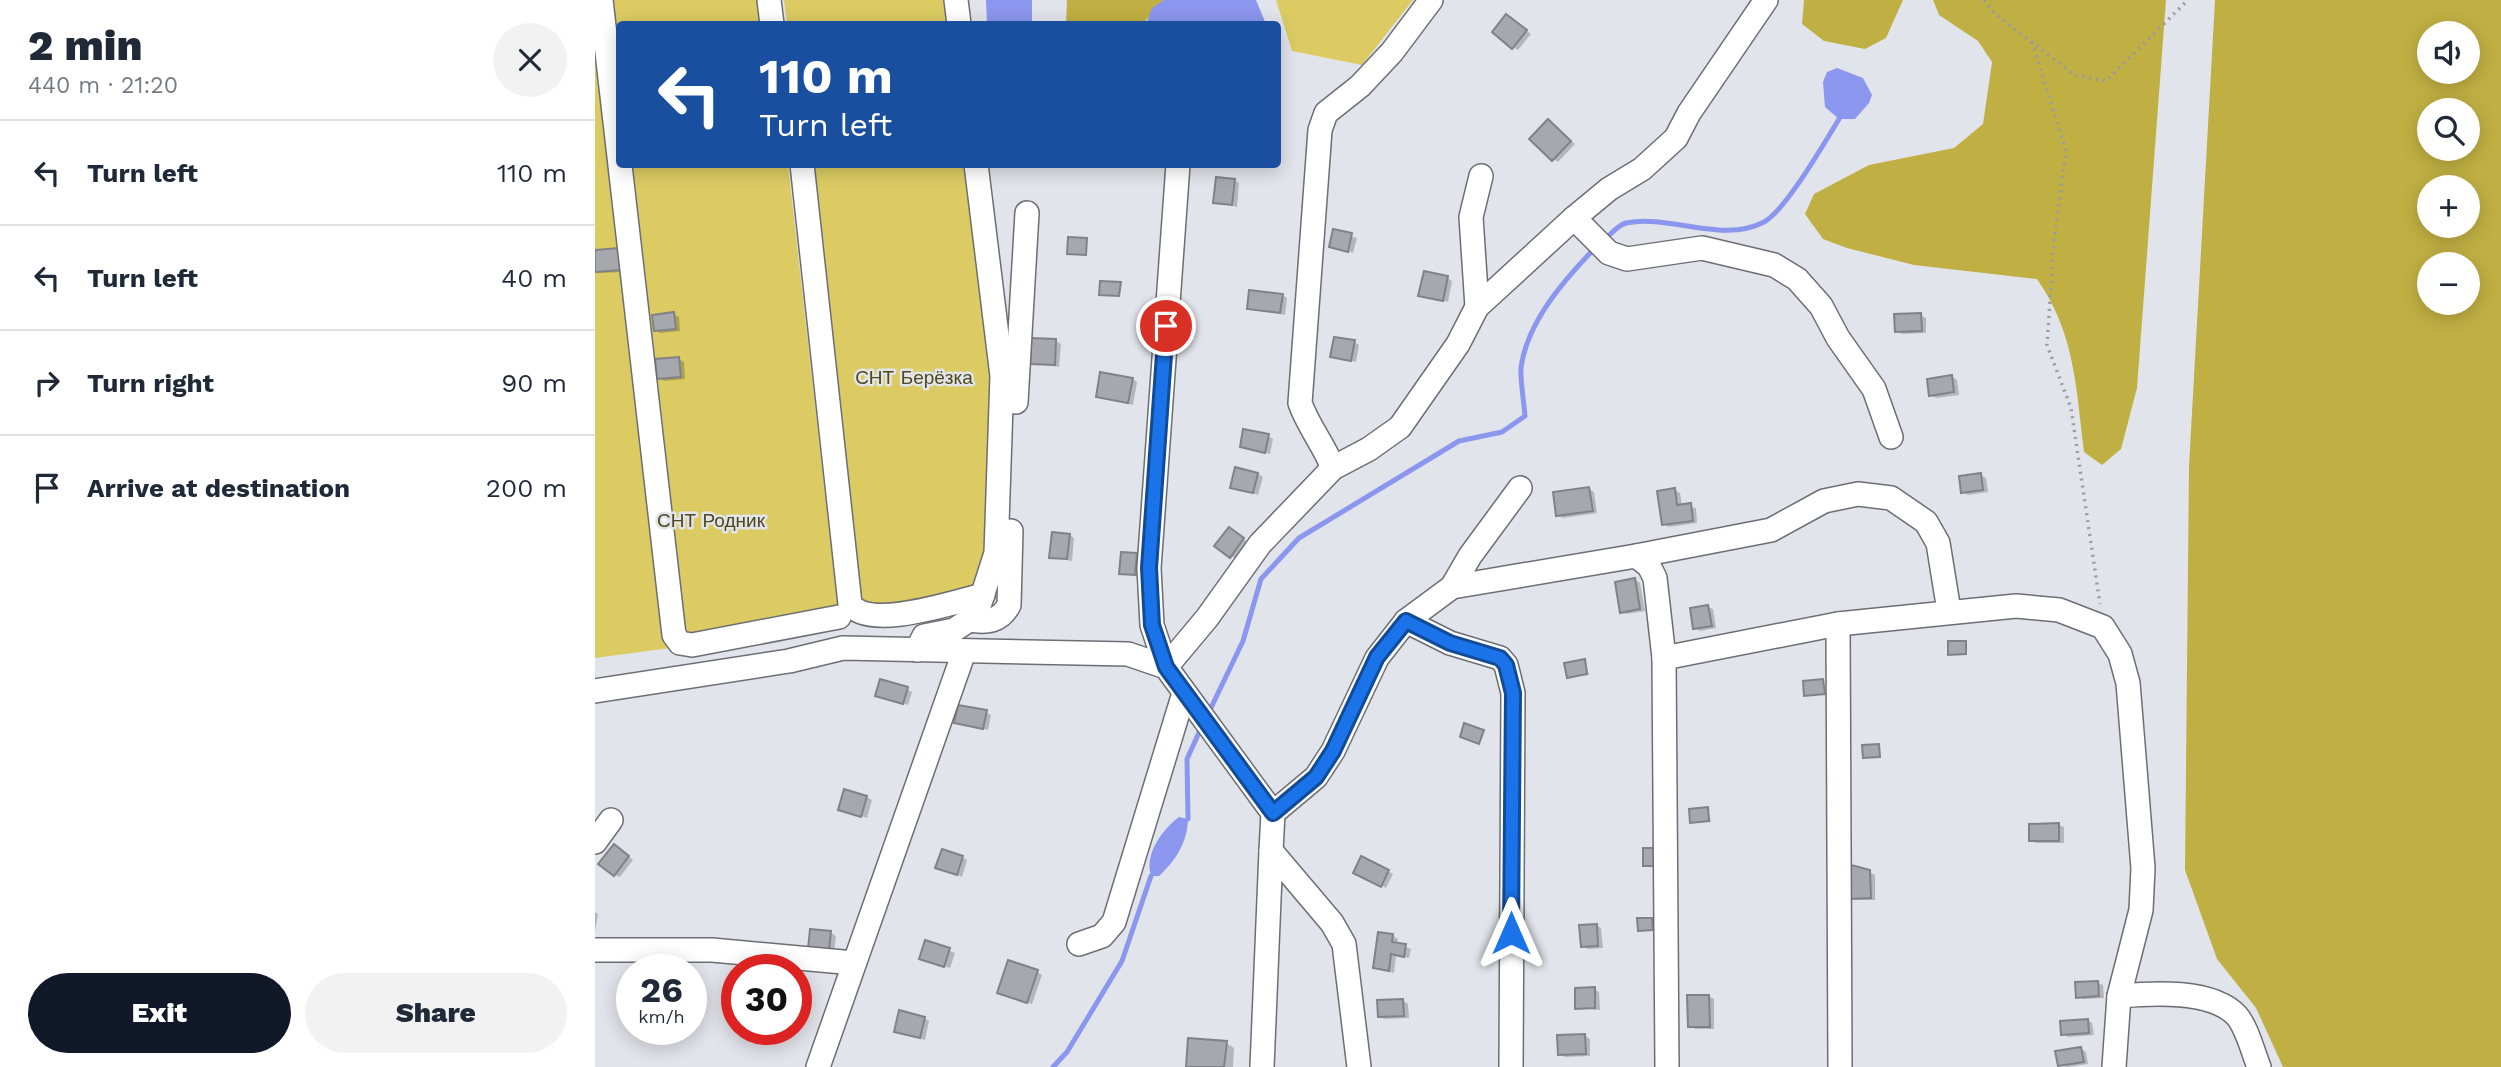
<!DOCTYPE html>
<html lang="en">
<head>
<meta charset="utf-8">
<style>
	:root { --surface:#fff; --page:#f2f2f3; --text:#1f2937; --muted:#747a83; --line:#e0e1e3; --accent:#111827 }
	body { margin:0; font-family:"Work Sans",sans-serif; background:var(--page); color:var(--text); height:100vh; display:flex; flex-direction:column; font-size:26px; white-space:nowrap }
	* { box-sizing:border-box; margin:0 }
	p { font-size:23px; color:var(--muted) }
	.icon { flex:none; width:38px; height:38px; fill:none; stroke:currentColor; stroke-width:2; stroke-linecap:round; stroke-linejoin:round }
	.map { position:relative; flex:1; overflow:hidden }
	.drawer { display:flex; flex-direction:column; background:var(--surface); width:595px }
	.drawer>* { flex:none }
	.hud { position:absolute; left:21px; top:21px; width:665px; height:147px; border-radius:7px; box-shadow:0 4px 18px #0003; background:#1a4fa0; color:#fff; overflow:hidden }
	.buttons { position:absolute; left:1822px; top:21px; display:grid; gap:14px }
	.buttons a { display:grid; place-items:center; width:63px; height:63px; border-radius:50%; background:var(--surface); box-shadow:0 4px 18px #0003; font-size:35px }
	.speed { position:absolute; left:21px; top:954px; display:flex; gap:14px; font-size:35px; font-weight:700; text-align:center }
	.speed>* { display:grid; place-content:center; width:91px; height:91px; border-radius:50%; background:var(--surface); box-shadow:0 4px 18px #0003; line-height:1 }
	.speed small { font-size:18px; font-weight:400 }
	.speed .limit { border:10px solid #d22; background:#fff; color:#111 }
	.pin { position:absolute; display:grid; place-items:center; width:60px; height:60px; color:#fff; margin:-30px; border:4px solid #fff; border-radius:50%; box-shadow:0 2px 7px #0007 }
	.me { position:absolute; width:77px; margin:-38px; rotate:0deg; stroke-linejoin:round; filter:drop-shadow(0 0 5px #0008) }
	.turn { display:flex; align-items:center; gap:24px; height:147px; padding:0 28px; font-size:32px }
	.turn .icon { width:91px; height:91px; stroke-width:2.5 }
	.turn b { display:block; font-size:49px; line-height:60px }
	.round { display:grid; place-items:center; flex:none; width:74px; height:74px; border-radius:37px; background:var(--page) }
	.headline { display:flex; align-items:center; justify-content:space-between; height:119px; padding:0 28px }
	h1 { font-size:42px; font-weight:800; line-height:52px }
	.action { display:flex; gap:14px; margin-top:auto; padding:14px 28px }
	.action a { flex:1; height:80px; border-radius:42px; background:var(--accent); color:#fff; font-size:28px; font-weight:800; line-height:80px; text-align:center }
	.action a+a { background:var(--page); color:var(--text) }
	ul { padding:0; list-style:none }
	li { display:flex; align-items:center; gap:21px; height:105px; padding:0 28px; border-top:2px solid var(--line) }
	li div { flex:1 }
	li b { display:block; font-size:26px }
	li em { font-style:normal }
	main { display:flex; flex:1; min-height:0 }
	.map>svg:first-child { display:block }
	.green { fill:#dbcb62 }
	.forest { fill:#c0b043; fill-rule:evenodd }
	.water { fill:#8b96ee }
	.shadow { fill:#0003 }
	.lines { fill:none; stroke-linecap:round; stroke-linejoin:round }
	.stream { stroke:#8b96ee; stroke-width:5 }
	.building { fill:#a7a8ae; stroke:#818288; stroke-width:2 }
	.minor-casing { stroke:#6d6e75; stroke-width:26 }
	.path { stroke:#9a9ba0; stroke-width:3.5; stroke-dasharray:2 5; stroke-linecap:butt }
	.minor { stroke:#fff; stroke-width:23 }
	.route-casing { stroke:#114b97; stroke-width:18 }
	.route { stroke:#1a73e8; stroke-width:12 }
	.labels { text-anchor:middle; dominant-baseline:central; stroke-width:5; stroke-linejoin:round; paint-order:stroke }
	.park-label { font-size:19px; fill:#4f481b; stroke:#e2e4eb }
</style>
</head>
<body>
<main>
<section class="drawer">
<div class="headline"><div><h1>2 min</h1><p>440 m · 21:20</p></div><a class="round"><svg class="icon" aria-label="close" viewBox="0 0 24 24"><path d="M6 6l12 12M18 6L6 18"/></svg></a></div>
<ul>
<li><svg class="icon" aria-label="left" viewBox="0 0 24 24"><path d="M17 20v-9H6M10 6l-5 5 5 5"/></svg><div><b>Turn left</b></div><em>110 m</em></li>
<li><svg class="icon" aria-label="left" viewBox="0 0 24 24"><path d="M17 20v-9H6M10 6l-5 5 5 5"/></svg><div><b>Turn left</b></div><em>40 m</em></li>
<li><svg class="icon" aria-label="right" viewBox="0 0 24 24"><path d="M7 20v-9h11M14 6l5 5-5 5"/></svg><div><b>Turn right</b></div><em>90 m</em></li>
<li><svg class="icon" aria-label="arrive" viewBox="0 0 24 24"><path d="M6 21V4h12l-3 4 3 4H6"/></svg><div><b>Arrive at destination</b></div><em>200 m</em></li>
</ul>
<div class="action"><a>Exit</a><a>Share</a></div>
</section>
<div class="map">
<svg width="1906" height="1067" viewBox="0 0 1906 1067">
	<rect width="100%" height="100%" fill="#e2e4eb"/>
	<g class="green">
		<path d="M0,0H174L177,24H24V164L193,165L244,617L97,645L0,658Z"/>
		<path d="M189,0H361L364,24H192Z"/>
		<path d="M681,0H818L767,65L697,51Z"/>
		<path d="M207,165H381L407,376L388,595L261,612Z"/>
	</g>
	<g class="forest">
		<path d="M472,0H569L551,20V24H471Z"/>
		<path d="M1209,0H1308L1291,38L1270,49L1229,41L1207,24Z"/>
		<path d="M1338,0H1571L1542,388L1526,449L1507,465L1489,452C1481,388 1480,333 1442,279L1319,265L1252,248L1228,239L1210,214L1219,194L1274,165L1359,148L1388,124L1397,62L1383,41L1344,15Z"/>
		<path d="M1620,0H1906V1067H1688L1661,1008L1622,959L1590,870L1594,466ZM1834,33H1872V72H1834ZM1834,110H1872V149H1834ZM1834,187H1872V226H1834ZM1834,264H1872V303H1834Z"/>
	</g>
	<g class="water">
		<path d="M391,0H437V24H392Z"/>
		<path d="M569,0H661L671,24H551L557,8Z"/>
		<path d="M1242,68L1268,78L1277,95L1274,103L1260,119H1244L1230,107L1228,82L1232,72Z"/>
		<path d="M584,817L593,819C592,843 581,860 564,876H556C549,854 567,830 584,817Z"/>
	</g>
	<g class="shadow">
		<path d="M916,19L936,34L923,50L918,47Z"/>
		<path d="M953,121L980,144L963,162L958,159Z"/>
		<path d="M639,180L644,183L642,207L620,202Z"/>
		<path d="M739,231L762,238L758,253L736,246Z"/>
		<path d="M0,252L30,272L0,273Z"/>
		<path d="M852,278L857,281L853,302L825,295Z"/>
		<path d="M687,295L692,298L690,315L654,308Z"/>
		<path d="M78,314L84,317L85,331L65,333L60,330Z"/>
		<path d="M1325,315L1331,318V333L1307,334L1302,331Z"/>
		<path d="M461,341L466,344L464,367L437,363Z"/>
		<path d="M759,342L764,345L761,362L737,356Z"/>
		<path d="M84,359L89,362L90,379L69,381L64,378Z"/>
		<path d="M1357,377L1362,380L1364,395L1341,398L1336,395Z"/>
		<path d="M537,379L542,382L538,405L503,396Z"/>
		<path d="M673,436L678,439L675,454L647,447Z"/>
		<path d="M663,474L668,477L663,495L637,487Z"/>
		<path d="M1385,475L1391,478L1393,492L1373,495L1368,492Z"/>
		<path d="M994,489L999,492L1002,513L968,518L963,515Z"/>
		<path d="M1080,490L1085,493L1087,506L1101,508L1102,523L1074,527L1068,524Z"/>
		<path d="M639,532L653,542L641,559L636,556Z"/>
		<path d="M474,535L479,538L477,561L456,557Z"/>
		<path d="M541,555L546,558L545,577L526,573Z"/>
		<path d="M1040,580L1045,583L1050,611L1031,614L1026,611Z"/>
		<path d="M1113,607L1118,609L1121,628L1105,631L1100,628Z"/>
		<path d="M990,661L994,675L973,677Z"/>
		<path d="M312,689L317,692L313,705L282,695Z"/>
		<path d="M391,712L396,715L393,730L361,722Z"/>
		<path d="M272,797L277,800L272,818L245,809Z"/>
		<path d="M1113,809L1116,822H1097Z"/>
		<path d="M1463,825L1469,827V843H1441L1436,840Z"/>
		<path d="M24,849L38,860L25,877L20,875Z"/>
		<path d="M367,857L372,860L367,877L343,868Z"/>
		<path d="M767,858L798,874L791,888L760,872Z"/>
		<path d="M1274,872L1280,875V900H1263L1258,898Z"/>
		<path d="M0,912L3,914L0,932Z"/>
		<path d="M1001,925L1006,928L1008,948L993,949L988,946Z"/>
		<path d="M236,933L241,936L239,953L220,951Z"/>
		<path d="M785,934L798,936L803,939L802,944L816,949L814,958L801,956L799,973L780,967Z"/>
		<path d="M331,942L360,953L355,968L331,961Z"/>
		<path d="M442,972L447,975L437,1004L409,995Z"/>
		<path d="M1503,983L1508,985L1509,998L1488,999L1483,996Z"/>
		<path d="M999,989L1004,992L1005,1010L982,1008Z"/>
		<path d="M1113,996L1119,999V1029H1100L1095,1026Z"/>
		<path d="M808,1001L813,1004L814,1018L789,1019L784,1016Z"/>
		<path d="M329,1018L334,1021L330,1040L301,1031Z"/>
		<path d="M1492,1020L1497,1023L1499,1035L1473,1037L1468,1034Z"/>
		<path d="M990,1036L995,1039V1056L970,1057L965,1054Z"/>
		<path d="M631,1043L639,1048L638,1067H593Z"/>
		<path d="M1486,1049L1491,1052L1493,1064L1473,1067L1464,1065Z"/>
	</g>
	<g class="lines">
		<g class="stream">
			<path d="M1010,239C1016,234 1023,225 1031,223C1075,214 1127,244 1169,222C1190,211 1230,142 1244,119"/>
			<path d="M613,714L648,641L666,579L704,538L864,441L907,432L930,416C929,403 925,378 926,368C932,322 969,280 1000,248"/>
			<path d="M593,819L592,759L607,726"/>
			<path d="M458,1067L472,1052L527,961L556,876"/>
		</g>
	</g>
	<g class="building">
		<path d="M911,14L932,30L917,49L897,32Z"/>
		<path d="M953,119L976,141L957,161L934,139Z"/>
		<path d="M621,177L640,179L637,205L618,203Z"/>
		<path d="M738,229L757,233L753,252L734,247Z"/>
		<path d="M473,237L492,238L491,255L472,254Z"/>
		<path d="M24,248L26,270L0,272V250Z"/>
		<path d="M829,271L853,276L848,301L823,296Z"/>
		<path d="M505,281L526,282L524,296L504,295Z"/>
		<path d="M654,290L688,294L685,313L652,309Z"/>
		<path d="M79,312L81,329L59,331L57,315Z"/>
		<path d="M1326,313L1327,331L1300,332L1299,314Z"/>
		<path d="M739,337L760,340L756,361L735,357Z"/>
		<path d="M436,338L461,339L460,365L435,364Z"/>
		<path d="M84,357L86,377L62,379L60,359Z"/>
		<path d="M505,372L538,378L533,403L501,397Z"/>
		<path d="M1357,375L1359,392L1334,396L1332,379Z"/>
		<path d="M648,429L674,434L670,453L645,447Z"/>
		<path d="M640,467L663,473L658,493L635,488Z"/>
		<path d="M1386,473L1388,490L1366,493L1364,476Z"/>
		<path d="M994,487L998,511L961,516L958,492Z"/>
		<path d="M1080,488L1082,505L1096,503L1098,521L1067,525L1062,491Z"/>
		<path d="M634,527L649,538L635,558L619,546Z"/>
		<path d="M457,532L475,534L472,559L454,558Z"/>
		<path d="M526,552L542,553L540,575L524,574Z"/>
		<path d="M1040,578L1045,609L1025,613L1020,582Z"/>
		<path d="M1113,605L1117,626L1098,629L1095,608Z"/>
		<path d="M1353,641H1371V654L1353,655Z"/>
		<path d="M990,659L992,674L972,678L969,663Z"/>
		<path d="M285,679L313,687L308,704L280,696Z"/>
		<path d="M1228,679L1230,694L1209,696L1208,681Z"/>
		<path d="M363,705L392,710L388,729L359,723Z"/>
		<path d="M869,723L889,730L884,744L865,737Z"/>
		<path d="M1284,744L1285,757L1268,758L1267,745Z"/>
		<path d="M249,789L272,796L266,817L243,810Z"/>
		<path d="M1113,807L1114,821L1095,823L1094,809Z"/>
		<path d="M1464,823V841H1434V824Z"/>
		<path d="M19,844L34,856L19,876L3,864Z"/>
		<path d="M1048,848H1061L1062,866H1048Z"/>
		<path d="M347,849L368,856L362,875L340,868Z"/>
		<path d="M766,856L794,870L786,887L758,873Z"/>
		<path d="M1256,865L1275,870L1276,898L1256,899Z"/>
		<path d="M1042,918H1057L1058,930L1043,931Z"/>
		<path d="M1002,924L1003,946L986,947L984,925Z"/>
		<path d="M215,929L236,931L234,951L213,949Z"/>
		<path d="M783,932L798,934L797,942L811,944L809,957L796,954L794,971L778,968Z"/>
		<path d="M330,940L355,948L349,967L324,959Z"/>
		<path d="M413,960L443,970L432,1003L402,993Z"/>
		<path d="M1503,981L1504,996L1481,998L1480,982Z"/>
		<path d="M1000,987V1008L980,1009V988Z"/>
		<path d="M1092,995H1114L1115,1027H1093Z"/>
		<path d="M808,999L809,1016L783,1017L782,1000Z"/>
		<path d="M304,1010L330,1017L325,1038L299,1032Z"/>
		<path d="M1493,1019L1494,1033L1466,1035L1465,1021Z"/>
		<path d="M990,1034L991,1054L963,1055L962,1035Z"/>
		<path d="M593,1038L632,1041L629,1067H591Z"/>
		<path d="M1486,1047L1489,1062L1463,1066L1460,1051Z"/>
	</g>
	<g class="lines">
		<defs>
			<g id="minor">
				<path d="M6,0L79,635L85,643L97,645L244,617"/>
				<path d="M174,0L177,24"/>
				<path d="M361,0L364,24"/>
				<path d="M207,164L255,604C274,631 359,602 388,595"/>
				<path d="M979,218L1014,253L1032,259L1107,248L1179,265L1202,279L1226,306L1243,338L1279,389L1296,437"/>
				<path d="M882,307L876,217L886,176"/>
				<path d="M421,402L432,213"/>
				<path d="M738,468C729,445 713,426 705,403L725,130L731,113L765,86L797,52L836,0"/>
				<path d="M1041,556L1176,530L1229,501L1263,494L1296,498L1331,522L1343,543L1354,611"/>
				<path d="M857,587L875,556L925,488"/>
				<path d="M374,620C391,623 405,622 414,605L416,531"/>
				<path d="M811,621L855,643L905,658L911,665L918,693L916,1067"/>
				<path d="M1243,624L1245,1067"/>
				<path d="M322,650L329,636L359,630L374,620L385,603L401,553L407,376L381,164"/>
				<path d="M1069,658L1243,624L1421,606L1464,610L1508,627L1525,654L1533,683L1548,868L1546,910L1524,996L1519,1067"/>
				<path d="M571,667L612,618L665,544L738,468L774,449L805,427L863,344L882,307L979,218L1014,189L1047,169L1081,138L1094,113L1171,0"/>
				<path d="M571,667L557,625L554,568L583,164"/>
				<path d="M0,691L194,661L248,648L533,654L571,667L678,813L676,851L737,923L749,944L764,1067"/>
				<path d="M678,813L721,777L738,751L782,658L811,621L857,587L1041,556L1054,566L1060,578L1069,658L1072,1067"/>
				<path d="M0,842L16,820"/>
				<path d="M484,944L507,936L519,922L589,693"/>
				<path d="M0,950H117L259,963"/>
				<path d="M1524,996C1557,993 1617,989 1642,1016C1652,1028 1658,1052 1664,1067"/>
				<path d="M223,1067L369,652"/>
				<path d="M667,1067L676,851"/>
			</g>
		</defs>
		<use href="#minor" class="minor-casing"/>
		<g class="path">
			<path d="M1389,0L1399,13L1479,75L1511,81L1593,0"/>
			<path d="M1437,42L1471,151L1459,239L1452,345L1476,408L1505,604"/>
		</g>
		<use href="#minor" class="minor"/>
	</g>
	<g class="lines">
		<defs>
			<path id="route" d="M571,326L554,568L557,625L571,667L678,813L721,777L738,751L782,657L811,621L855,643L905,658L911,665L918,693L916,933"/>
		</defs>
		<use href="#route" class="route-casing"/>
		<use href="#route" class="route"/>
	</g>
	<g class="labels">
		<g class="park-label">
			<text x="319" y="377">СНТ Берёзка</text>
			<text x="116" y="520">СНТ Родник</text>
		</g>
	</g>
</svg>
<div class="buttons">
<a><svg class="icon" aria-label="sound" viewBox="0 0 24 24"><path d="M4 9h4l5-4v14l-5-4H4zM17 9q2 3 0 6"/></svg></a>
<a><svg class="icon" aria-label="search" viewBox="0 0 24 24"><circle cx="10" cy="10" r="6"/><path d="M15 15l6 6"/></svg></a>
<a>+</a>
<a>−</a>
</div>
<div class="speed"><div>26<small>km/h</small></div><div class="limit">30</div></div>
<div class="pin" style="left:571px;top:326px;background:#d93025"><svg class="icon" aria-label="arrive" viewBox="0 0 24 24"><path d="M6 21V4h12l-3 4 3 4H6"/></svg></div>
<svg class="me" style="left:916px;top:933px" viewBox="-20 -20 40 40"><path d="M0-17L14 15 0 8-14 15z" fill="#1a73e8" stroke="#fff" stroke-width="4"/></svg>
<div class="hud">
<div class="turn"><svg class="icon" aria-label="left" viewBox="0 0 24 24"><path d="M17 20v-9H6M10 6l-5 5 5 5"/></svg><div><b>110 m</b>Turn left</div></div>
</div>
</div>
</main>
</body>
</html>
